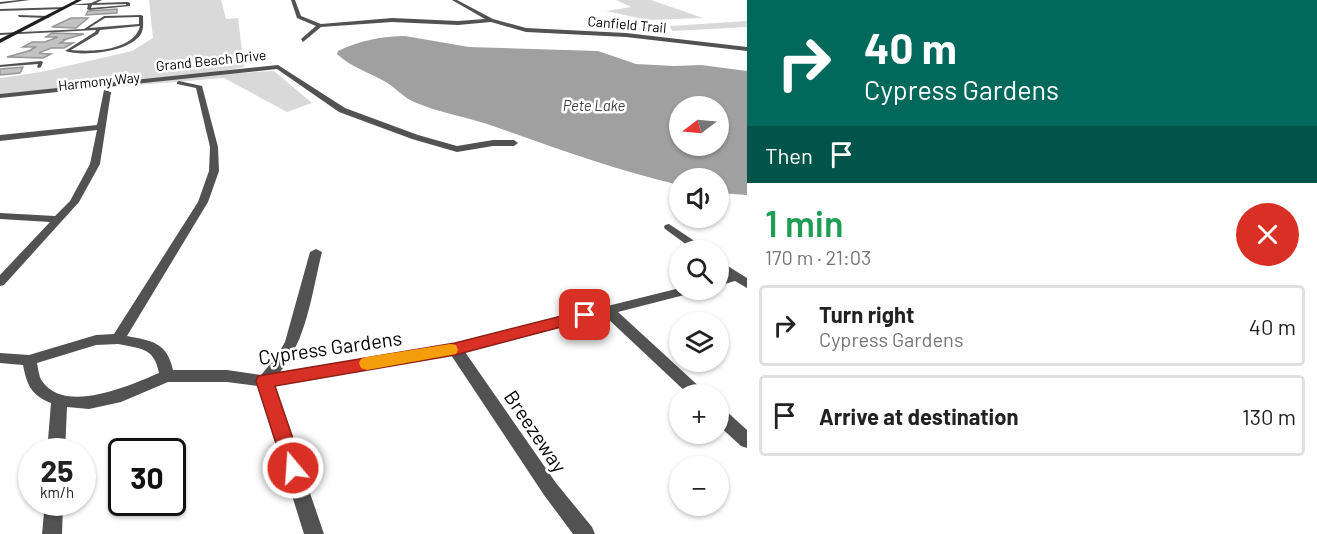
<!DOCTYPE html>
<html lang="en">
<head>
<meta charset="utf-8">
<style>
	:root { --surface:#fff; --page:#f2f2f2; --text:#222; --muted:#767676; --line:#e0e0e0 }
	body { margin:0; font-family:Barlow,sans-serif; background:var(--page); color:var(--text); height:100vh; display:flex; flex-direction:column; font-size:22px; white-space:nowrap }
	* { box-sizing:border-box; margin:0 }
	p { font-size:20px; color:var(--muted) }
	.icon { flex:none; width:33px; height:33px; fill:none; stroke:currentColor; stroke-width:2; stroke-linecap:round; stroke-linejoin:round }
	.map { position:relative; flex:1; overflow:hidden }
	.sheet { display:flex; flex-direction:column; background:var(--surface); width:570px }
	.sheet>* { flex:none }
	.top-card { background:#00695c; color:#fff; overflow:hidden }
	.needle { width:39px; rotate:254deg }
	.controls { position:absolute; left:669px; top:96px; display:grid; gap:12px }
	.controls a { display:grid; place-items:center; width:60px; height:60px; border-radius:50%; background:var(--surface); box-shadow:0 2px 4px #0004; font-size:30px }
	.speed { position:absolute; left:18px; top:438px; display:flex; gap:12px; font-size:30px; font-weight:700; text-align:center }
	.speed>* { display:grid; place-content:center; width:78px; height:78px; border-radius:50%; background:var(--surface); box-shadow:0 2px 4px #0004; line-height:1 }
	.speed small { font-size:15px; font-weight:400 }
	.speed .limit { border:3px solid #111; border-radius:9px; background:#fff; color:#111 }
	.pin { position:absolute; display:grid; place-items:center; width:51px; height:51px; color:#fff; margin:-26px; border-radius:12px; box-shadow:0 3px 9px #0006 }
	.me { position:absolute; width:66px; margin:-33px; rotate:342deg; stroke-linejoin:round; filter:drop-shadow(0 0 4px #0008) }
	.turn { display:flex; align-items:center; gap:21px; height:126px; padding:0 18px; font-size:27px }
	.turn .icon { width:78px; height:78px; stroke-width:2.5 }
	.turn b { display:block; font-size:42px; line-height:51px }
	.then { display:flex; align-items:center; height:57px; padding:0 18px; background:#0003; gap:12px; font-size:22px }
	.round { display:grid; place-items:center; flex:none; width:63px; height:63px; border-radius:32px; background:var(--page) }
	.overview { display:flex; align-items:center; justify-content:space-between; height:102px; padding:0 18px }
	h1 { font-size:36px; font-weight:600; line-height:45px; color:#1e9e55 }
	ul { padding:0; list-style:none }
	li { display:flex; align-items:center; gap:18px; height:81px; margin:0 12px 9px; padding:0 6px; border:3px solid var(--line); border-radius:6px }
	li div { flex:1 }
	li b { display:block; font-size:22px }
	li em { font-style:normal }
	main { display:flex; flex:1; min-height:0 }
	.map>svg:first-child { display:block }
	.green { fill:#d9d9d9 }
	.water { fill:#a0a0a0; fill-rule:evenodd }
	.building { fill:#c2c2c2; stroke:#969696; stroke-width:1.5 }
	.lines { fill:none; stroke-linecap:round; stroke-linejoin:round }
	.service { fill:#525252; fill-rule:evenodd }
	.minor { fill:#525252; fill-rule:evenodd }
	.secondary { fill:#1f1f1f; fill-rule:evenodd }
	.route { fill:#d93025; stroke:#8d1f18; stroke-width:1.5 }
	.slow { fill:#f59e0b }
	.labels { text-anchor:middle; dominant-baseline:central; stroke-width:5; stroke-linejoin:round; paint-order:stroke }
	.far-street-label { font-size:14px; fill:#000; stroke:#fff }
	.far-water-label { font-size:15px; font-style:italic; fill:#414141; stroke:#fff }
	.near-street-label { font-size:20px; fill:#000; stroke:#fff }
</style>
</head>
<body>
<main>
<div class="map">
<svg width="747" height="534" viewBox="0 0 747 534">
	<rect width="100%" height="100%" fill="#fff"/>
	<g class="green">
		<path d="M149,0H221L226,19L238,18L244,67L221,71L219,74L274,71L312,103L287,112L224,78L0,96V78L41,72L132,51L153,38Z"/>
		<path d="M616,0H651L703,18L648,20L606,11L631,7Z"/>
		<path d="M747,21V27L672,31L670,26Z"/>
	</g>
	<path class="water" d="M405,36L469,47L598,51L636,64L674,66L701,65L747,71V195L719,193L718,178H680L679,185C615,170 555,148 493,126C467,117 440,113 414,102C403,97 395,87 384,81C368,72 351,67 337,54L338,51C358,41 383,36 405,36ZM680,106H718V146H680Z"/>
	<g class="building">
		<path d="M117,9V13L86,15L88,11Z"/>
		<path d="M71,18H88L76,28L52,27Z"/>
		<path d="M52,33L84,34L63,40H65L60,43H73L64,48H51L39,53L51,54L43,58L7,57L32,50H30L36,47H23L32,42H45L58,37H46Z"/>
		<path d="M23,67L20,73L0,75V69Z"/>
	</g>
	<g class="lines">
		<g class="service">
			<path d="M19,0H30L0,4V2Z"/>
			<path d="M98,0H102L96,3L128,2L130,3V6L89,10L87,9L88,5H69L91,3ZM126,4V5L91,8L92,5Z"/>
			<path d="M66,7L65,9L0,11V9Z"/>
			<path d="M18,15L48,16L50,17L48,18L19,17Z"/>
			<path d="M141,15L143,16C143,22 144,29 141,34C130,52 83,57 65,51L95,32L96,30L0,35V33L84,29L104,16ZM139,17V24L89,28L105,18ZM140,26C134,51 92,52 71,50L98,34L100,30Z"/>
			<path d="M41,61L43,62L41,67L39,68L37,67L38,64L0,67V65Z"/>
		</g>
		<g class="minor">
			<path d="M291,0H295L301,16L321,24L392,18L458,21L485,19L452,0H457L493,19L526,28L626,33L747,47V51L626,37L526,32L491,22L458,25L392,22L321,27L303,42L301,39L316,26L297,18Z"/>
			<path d="M278,65L345,108L418,135L457,146L493,140H514L518,143L514,146H493L457,152L412,139L339,112L277,69L0,98V94Z"/>
			<path d="M179,81L202,86L218,147L219,171L208,202L127,336C152,341 167,342 173,370H227L261,375L277,356L285,342L310,252L316,249L322,252C312,292 307,340 280,372L455,344L680,288L694,290L692,293L618,312L703,390L706,394H688L605,316L465,352L556,483L592,527L595,534H573L544,495L451,355L273,385L324,534H304L258,386L227,382H168L121,402L89,409L67,407L65,452H47L51,403C31,395 27,385 23,365L0,363V353L29,355L96,335L114,334L198,202L209,171L210,147L196,88L177,84V82ZM118,344C141,349 154,347 159,373C131,385 65,415 42,381C39,377 38,368 37,363L96,345Z"/>
			<path d="M104,90L111,92L100,164L79,202L4,285L0,286V275L50,222L0,219V213L55,216L70,201L90,164L97,130L0,141V135L97,125Z"/>
			<path d="M669,224L705,248L706,250H694L665,229L664,227L665,225Z"/>
			<path d="M718,260L747,278V288L735,281L718,286V278L727,276L718,269Z"/>
			<path d="M718,408L724,409L747,430V448L741,446L718,425Z"/>
			<path d="M45,502H63L62,534H42Z"/>
		</g>
		<path class="secondary" d="M76,0H82L0,43V39Z"/>
	</g>
	<path class="route" d="M585,310L593,315L591,319L455,355L275,386L303,468L300,475L293,477L286,475L256,381L258,376L455,343Z"/>
	<path class="slow" d="M450,344L456,345L458,350L456,354L367,370L361,368L359,363L361,359L367,357Z"/>
	<g class="labels">
		<g class="far-street-label">
			<text transform="translate(627 24) rotate(5)">Canfield Trail</text>
			<text transform="translate(211 60) rotate(-6)">Grand Beach Drive</text>
			<text transform="translate(99 81) rotate(-6)">Harmony Way</text>
		</g>
		<g class="far-water-label">
			<text x="594" y="105">Pete Lake</text>
		</g>
		<g class="near-street-label">
			<text transform="translate(330 347) rotate(-8)">Cypress Gardens</text>
			<text transform="translate(536 431) rotate(56)">Breezeway</text>
		</g>
	</g>
</svg>
<div class="controls">
<a><svg class="needle" viewBox="-14 -14 28 28"><path d="M0-13l5 13h-10z" fill="#e53935"/><path d="M0 13l5-13h-10z" fill="#767676"/></svg></a>
<a><svg class="icon" aria-label="sound" viewBox="0 0 24 24"><path d="M4 9h4l5-4v14l-5-4H4zM17 9q2 3 0 6"/></svg></a>
<a><svg class="icon" aria-label="search" viewBox="0 0 24 24"><circle cx="10" cy="10" r="6"/><path d="M15 15l6 6"/></svg></a>
<a><svg class="icon" aria-label="layers" viewBox="0 0 24 24"><path d="M12 4l9 5-9 5-9-5zM3 14l9 5 9-5"/></svg></a>
<a>+</a>
<a>−</a>
</div>
<div class="speed"><div>25<small>km/h</small></div><div class="limit">30</div></div>
<div class="pin" style="left:585px;top:315px;background:#d93025"><svg class="icon" aria-label="arrive" viewBox="0 0 24 24"><path d="M6 21V4h12l-3 4 3 4H6"/></svg></div>
<svg class="me" style="left:293px;top:468px" viewBox="-20 -20 40 40"><circle r="17" fill="#d93025" stroke="#fff" stroke-width="3"/><path d="M0-11L8 9 0 5-8 9z" fill="#fff"/></svg>
</div>
<section class="sheet">
<div class="top-card">
<div class="turn"><svg class="icon" aria-label="right" viewBox="0 0 24 24"><path d="M7 20v-9h11M14 6l5 5-5 5"/></svg><div><b>40 m</b>Cypress Gardens</div></div>
<div class="then">Then<svg class="icon" aria-label="arrive" viewBox="0 0 24 24"><path d="M6 21V4h12l-3 4 3 4H6"/></svg></div>
</div>
<div class="overview"><div><h1>1 min</h1><p>170 m · 21:03</p></div><a class="round" style="background:#d93025;color:#fff"><svg class="icon" aria-label="close" viewBox="0 0 24 24"><path d="M6 6l12 12M18 6L6 18"/></svg></a></div>
<ul>
<li><svg class="icon" aria-label="right" viewBox="0 0 24 24"><path d="M7 20v-9h11M14 6l5 5-5 5"/></svg><div><b>Turn right</b><p>Cypress Gardens</p></div><em>40 m</em></li>
<li><svg class="icon" aria-label="arrive" viewBox="0 0 24 24"><path d="M6 21V4h12l-3 4 3 4H6"/></svg><div><b>Arrive at destination</b></div><em>130 m</em></li>
</ul>
</section>
</main>
</body>
</html>
